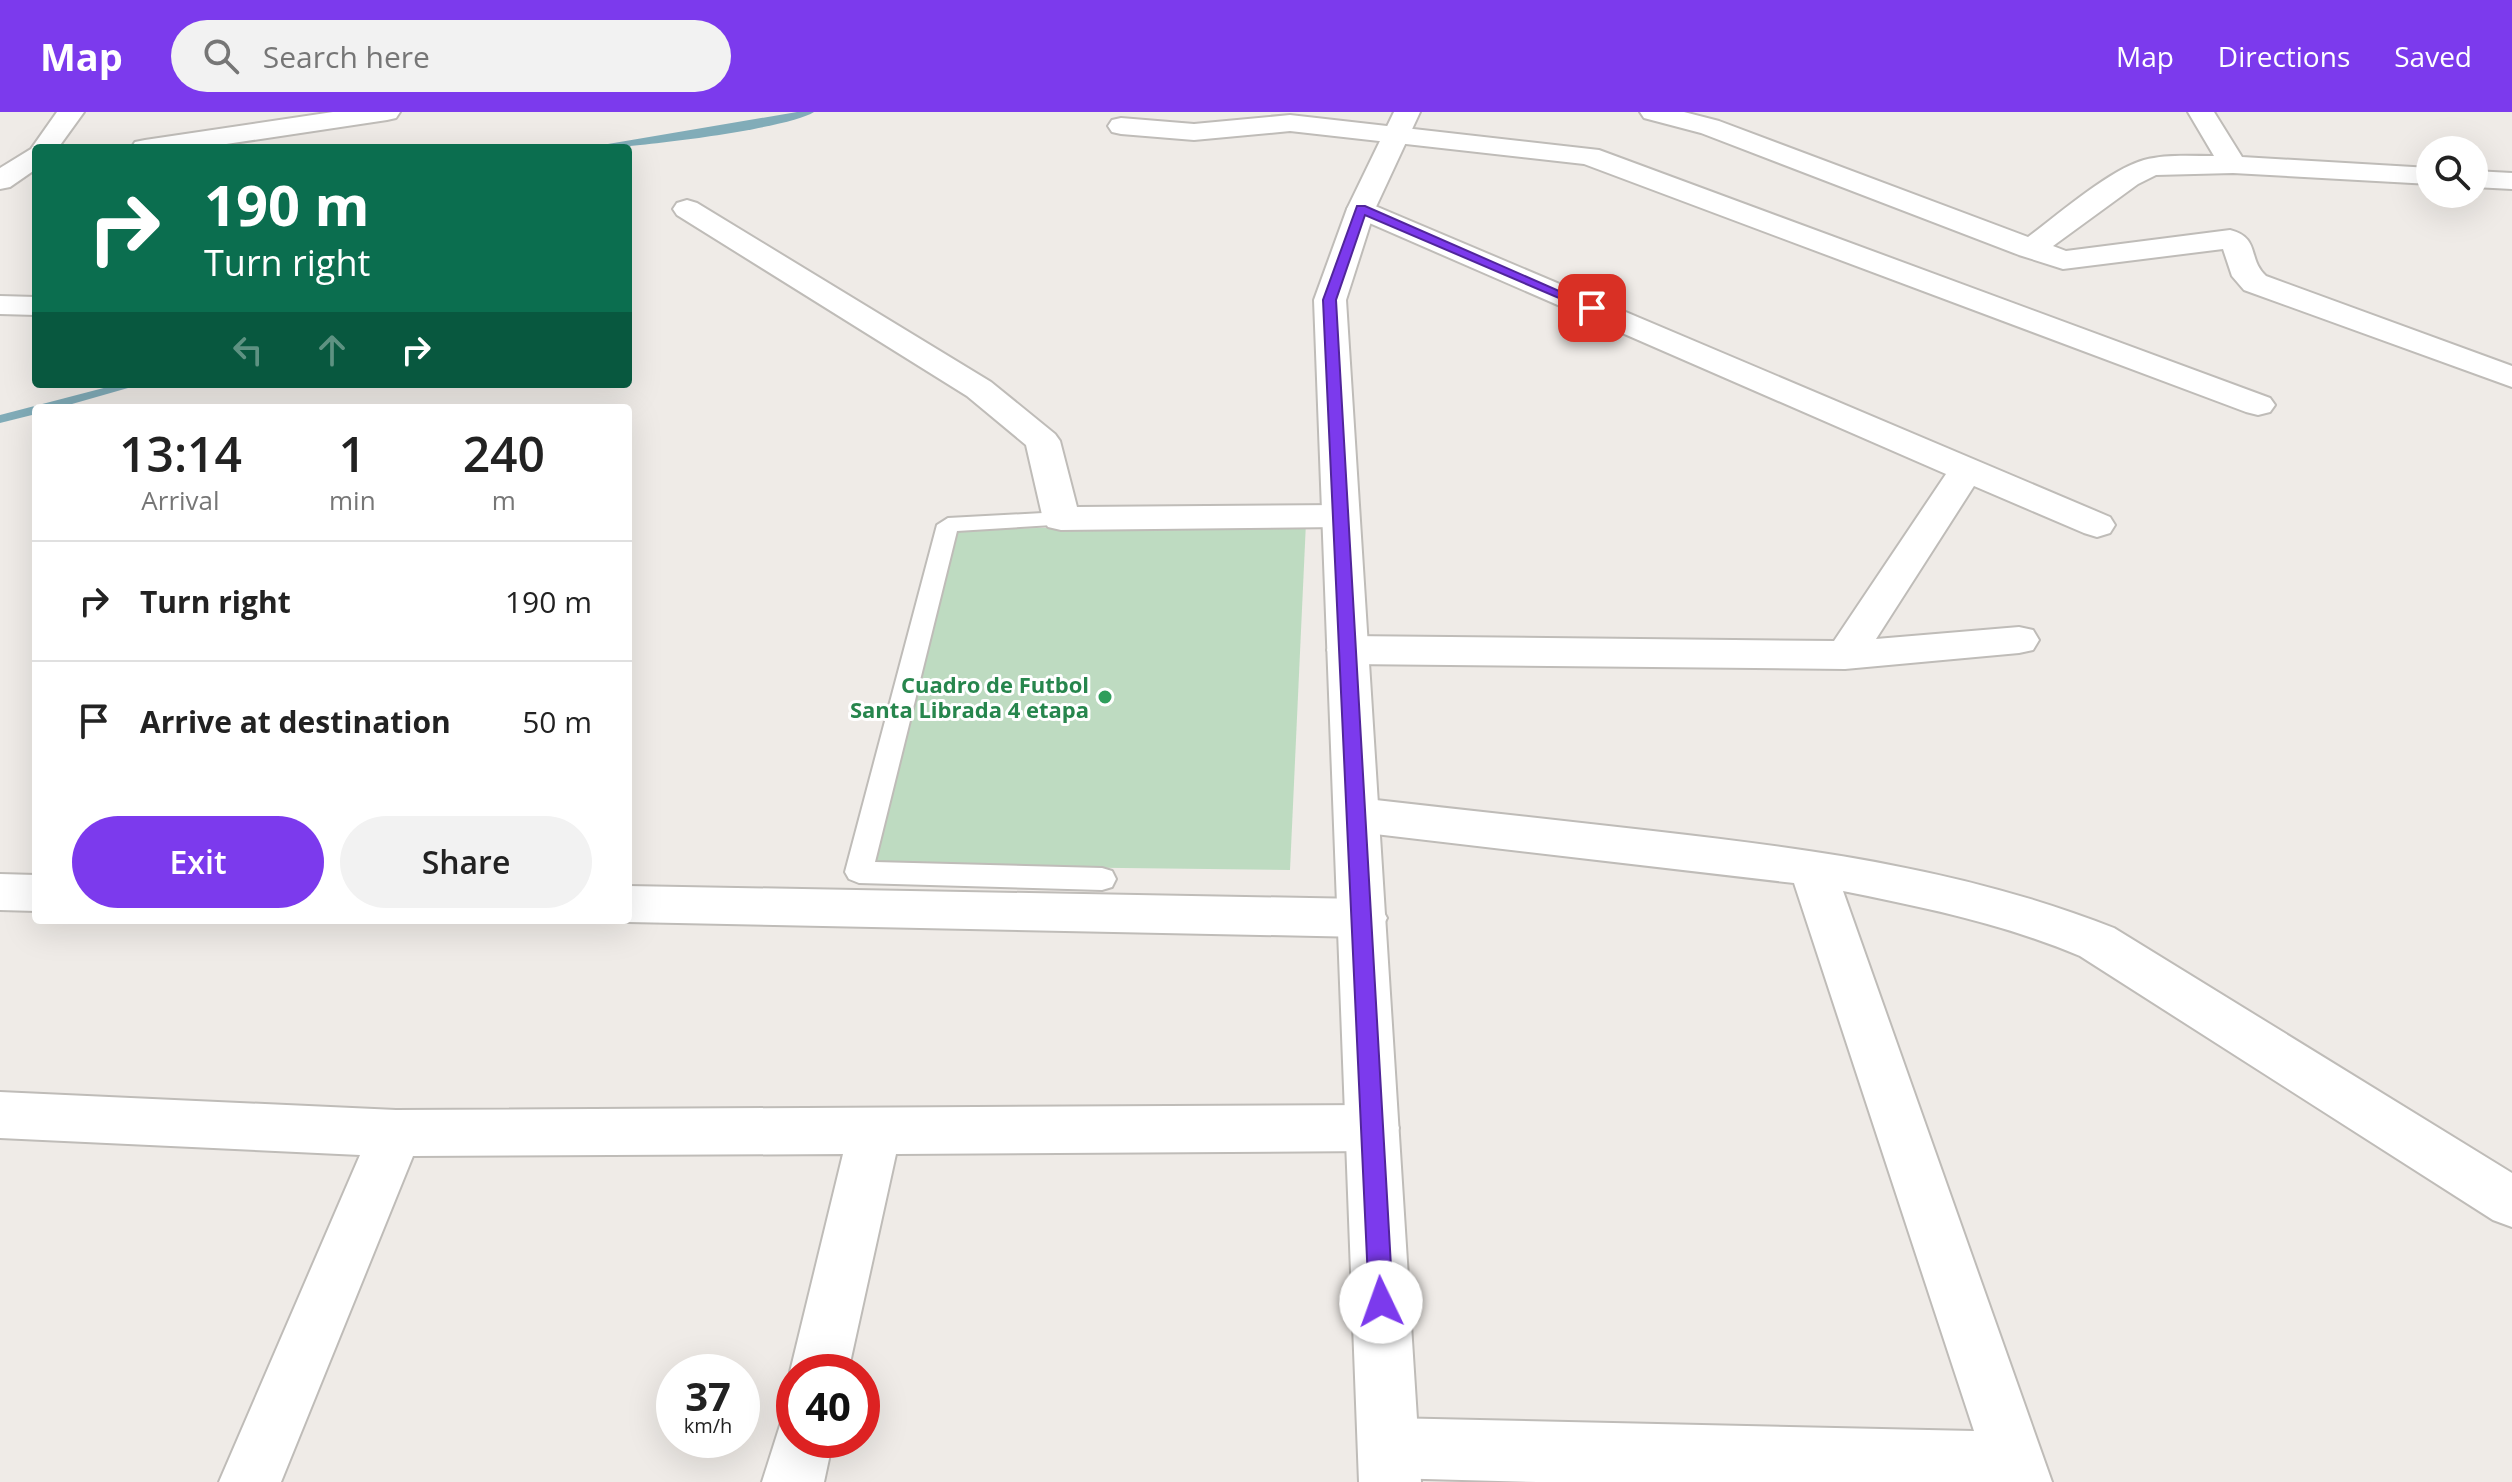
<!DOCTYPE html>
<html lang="en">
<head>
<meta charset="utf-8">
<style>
	:root { --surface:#fff; --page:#f2f2f2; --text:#222; --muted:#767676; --line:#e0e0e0; --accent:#7c3aed }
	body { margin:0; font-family:"Open Sans",sans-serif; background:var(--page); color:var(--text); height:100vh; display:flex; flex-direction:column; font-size:30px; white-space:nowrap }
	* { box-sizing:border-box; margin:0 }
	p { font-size:26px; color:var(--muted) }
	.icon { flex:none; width:44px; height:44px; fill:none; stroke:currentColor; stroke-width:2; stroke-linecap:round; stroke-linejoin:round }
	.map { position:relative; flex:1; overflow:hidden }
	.details { position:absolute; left:32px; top:292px; width:600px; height:520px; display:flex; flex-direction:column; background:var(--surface); border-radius:8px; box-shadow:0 8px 32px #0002 }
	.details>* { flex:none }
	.hud { position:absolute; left:32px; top:32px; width:600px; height:244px; border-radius:8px; box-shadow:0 8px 32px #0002; background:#0b6e4f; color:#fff; overflow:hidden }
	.tools { position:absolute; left:2416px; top:24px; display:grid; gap:16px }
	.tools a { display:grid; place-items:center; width:72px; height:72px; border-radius:50%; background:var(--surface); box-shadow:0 8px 32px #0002; font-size:40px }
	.speed { position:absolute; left:656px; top:1242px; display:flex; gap:16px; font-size:40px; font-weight:700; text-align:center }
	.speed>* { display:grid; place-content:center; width:104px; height:104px; border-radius:50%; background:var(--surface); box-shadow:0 8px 32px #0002; line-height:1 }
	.speed small { font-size:20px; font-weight:400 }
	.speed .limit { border:12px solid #d22; background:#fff; color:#111 }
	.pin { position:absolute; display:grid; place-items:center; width:68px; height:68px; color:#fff; margin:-34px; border-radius:16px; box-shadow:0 4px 12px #0006 }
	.me { position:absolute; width:88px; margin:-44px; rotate:357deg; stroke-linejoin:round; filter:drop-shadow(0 0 6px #0008) }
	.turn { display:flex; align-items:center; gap:28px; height:168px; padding:0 40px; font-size:36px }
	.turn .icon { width:104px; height:104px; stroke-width:2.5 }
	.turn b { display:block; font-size:56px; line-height:68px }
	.lanes { display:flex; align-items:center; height:76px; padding:0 40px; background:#0003; justify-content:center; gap:40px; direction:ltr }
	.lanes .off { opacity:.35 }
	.eta { display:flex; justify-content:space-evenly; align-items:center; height:136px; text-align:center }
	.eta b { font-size:48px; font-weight:600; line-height:56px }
	.action { display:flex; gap:16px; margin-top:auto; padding:16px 40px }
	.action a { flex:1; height:92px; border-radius:48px; background:var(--accent); color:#fff; font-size:32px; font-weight:600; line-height:92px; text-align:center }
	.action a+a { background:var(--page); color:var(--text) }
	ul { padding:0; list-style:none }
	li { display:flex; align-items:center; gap:24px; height:120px; padding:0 40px; border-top:2px solid var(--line) }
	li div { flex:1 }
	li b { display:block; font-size:30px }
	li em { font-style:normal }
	header { display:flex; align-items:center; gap:48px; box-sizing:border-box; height:112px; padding:0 40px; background:var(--accent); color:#fff }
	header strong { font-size:38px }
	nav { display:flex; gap:44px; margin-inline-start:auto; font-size:28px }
	.search { width:560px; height:72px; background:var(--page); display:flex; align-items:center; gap:20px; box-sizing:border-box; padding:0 28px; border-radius:44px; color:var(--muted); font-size:30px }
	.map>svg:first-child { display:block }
	.green { fill:#bedbc1 }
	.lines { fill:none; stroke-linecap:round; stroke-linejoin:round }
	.stream { fill:#81acb8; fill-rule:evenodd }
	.lane-casing { stroke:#bfbcb8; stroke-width:4 }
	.street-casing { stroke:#bfbcb8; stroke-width:4 }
	.secondary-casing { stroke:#bfbcb8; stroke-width:4 }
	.lane { fill:#fff; fill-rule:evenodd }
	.street { fill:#fff; fill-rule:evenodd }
	.secondary { fill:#fff; fill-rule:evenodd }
	.route { fill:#7c3aed; stroke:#51269a; stroke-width:2 }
	.leisure-dot { fill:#2e9e5b; stroke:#fff; stroke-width:3 }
	.labels { text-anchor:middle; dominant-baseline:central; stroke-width:6; stroke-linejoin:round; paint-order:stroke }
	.leisure-label { font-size:22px; font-weight:bold; fill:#27864d; stroke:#fff; text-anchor:end }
</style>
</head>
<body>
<header>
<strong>Map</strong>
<div class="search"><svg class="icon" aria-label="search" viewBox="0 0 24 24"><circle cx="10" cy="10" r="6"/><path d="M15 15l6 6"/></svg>Search here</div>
<nav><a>Map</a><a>Directions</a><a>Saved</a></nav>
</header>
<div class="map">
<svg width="2512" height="1370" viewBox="0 0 2512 1370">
	<rect width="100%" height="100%" fill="#efebe7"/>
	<path class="green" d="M1306,410L1290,758L869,753L954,418Z"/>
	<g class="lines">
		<g class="stream">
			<path d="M797,0H814C788,17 633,36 596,36L602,33Z"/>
			<path d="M119,272H142L58,296H36V302L0,311V303Z"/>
		</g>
		<defs>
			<path id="lane" d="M1061,400L1069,402L1072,407L1069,412L957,419L875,750L1102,756L1112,759L1116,767L1112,775L1102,778L859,771L849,767L845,760L937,413L948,406Z"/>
			<g id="street">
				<path d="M57,0H84L58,36H36V57L10,75L0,77V56L31,37Z"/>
				<path d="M333,0H400L396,6L387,8L200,36H131L135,30L145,28Z"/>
				<path d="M1640,0H1684L1719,9L2028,125C2059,102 2109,58 2144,48C2166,42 2191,44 2214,44L2188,0H2214L2242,45L2430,56V72L2233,61L2156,63L2138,72L2053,134L2066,139L2230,118C2261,126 2247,147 2266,164L2512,254V275L2244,178L2232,164L2223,137L2063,157L2019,143L1701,21L1644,6Z"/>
				<path d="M1290,3L1599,38L2270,286L2275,293L2270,300L2258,303L2246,300L1584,52L1290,19L1194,28L1121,22L1112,20L1108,14L1112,8L1121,6L1194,12Z"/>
				<path d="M2474,59L2512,61V77L2474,75Z"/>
				<path d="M687,88L697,91L991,270L1055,322L1060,329L1077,395L1341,393L1354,396L1359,404L1354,412L1341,415L1061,418L1048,415L1043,407L1026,333L967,284L677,103L673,97L677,91Z"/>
				<path d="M1361,88L2110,405L2115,413L2110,421L2097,425L2084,421L1974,374L1876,527L2019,515L2033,518L2039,528L2033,538L2019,541L1845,557L1347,552L1333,548L1327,538L1333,528L1347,524L1834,529L1946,362L1351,103L1347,97L1351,91Z"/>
				<path d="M0,184L36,185V203L0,202Z"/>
				<path d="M1358,686C1456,697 1555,708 1653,719C1812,737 1964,757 2114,816L2512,1061V1115L2493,1108L2080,844C2001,811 1927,796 1843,779L2052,1370H1537L1388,1366L1367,1357L1358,1336L1367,1315L1388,1306L1974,1319L1794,771L1358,720L1342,715L1336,703L1342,691Z"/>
				<path d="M0,762L36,763V799L0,798Z"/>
				<path d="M628,774L1363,787L1380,793L1387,806L1380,819L1363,825L628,810L620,808H628Z"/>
				<path d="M0,980L396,998L1373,993L1392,1000L1399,1016L1392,1032L1373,1039L896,1042L848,1260H794V1271L790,1260L843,1042L413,1044L281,1370H219L360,1043L0,1026Z"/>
				<path d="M794,1301V1328H833L824,1370H762L782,1307Z"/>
			</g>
			<path id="secondary" d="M1394,0H1420L1375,97L1346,188L1421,1370H1359L1314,188L1347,97Z"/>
		</defs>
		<use href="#lane" class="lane-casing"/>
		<use href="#street" class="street-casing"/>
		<use href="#secondary" class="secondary-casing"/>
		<use href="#lane" class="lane"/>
		<use href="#street" class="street"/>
		<use href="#secondary" class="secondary"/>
	</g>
	<path class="route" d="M1357,94H1365L1598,196L1587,198L1365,103L1336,188L1393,1190L1390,1198L1381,1202L1373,1198L1369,1190L1323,188Z"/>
	<circle class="leisure-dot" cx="1105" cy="585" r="8"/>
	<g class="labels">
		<g class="leisure-label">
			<text x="1089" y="572">Cuadro de Futbol<tspan x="1089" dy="25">Santa Librada 4 etapa</tspan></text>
		</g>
	</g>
</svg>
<div class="tools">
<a><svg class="icon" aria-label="search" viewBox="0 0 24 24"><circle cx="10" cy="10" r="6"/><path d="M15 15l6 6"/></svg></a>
</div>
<div class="speed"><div>37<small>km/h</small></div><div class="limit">40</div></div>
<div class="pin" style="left:1592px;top:196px;background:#d93025"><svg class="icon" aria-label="arrive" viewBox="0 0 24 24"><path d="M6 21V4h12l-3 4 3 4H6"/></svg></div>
<svg class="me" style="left:1381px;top:1190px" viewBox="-20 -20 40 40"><circle r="19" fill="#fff"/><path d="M0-13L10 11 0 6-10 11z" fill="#7c3aed"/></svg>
<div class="hud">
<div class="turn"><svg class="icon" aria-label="right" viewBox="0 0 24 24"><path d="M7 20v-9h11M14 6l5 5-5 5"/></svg><div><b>190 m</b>Turn right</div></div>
<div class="lanes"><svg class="icon off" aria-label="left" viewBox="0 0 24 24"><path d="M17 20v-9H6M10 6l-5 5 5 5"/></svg><svg class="icon off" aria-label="ahead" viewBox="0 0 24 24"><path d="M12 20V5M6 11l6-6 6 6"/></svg><svg class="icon" aria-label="right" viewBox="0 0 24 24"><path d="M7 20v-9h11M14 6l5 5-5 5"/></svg></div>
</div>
<section class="details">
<div class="eta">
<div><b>13:14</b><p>Arrival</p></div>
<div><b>1</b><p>min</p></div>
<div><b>240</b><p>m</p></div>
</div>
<ul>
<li><svg class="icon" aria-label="right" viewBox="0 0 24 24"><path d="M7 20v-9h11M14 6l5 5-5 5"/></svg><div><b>Turn right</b></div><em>190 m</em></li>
<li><svg class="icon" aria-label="arrive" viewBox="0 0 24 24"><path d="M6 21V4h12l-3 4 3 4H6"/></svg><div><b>Arrive at destination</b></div><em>50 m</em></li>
</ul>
<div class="action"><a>Exit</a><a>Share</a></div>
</section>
</div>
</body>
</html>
